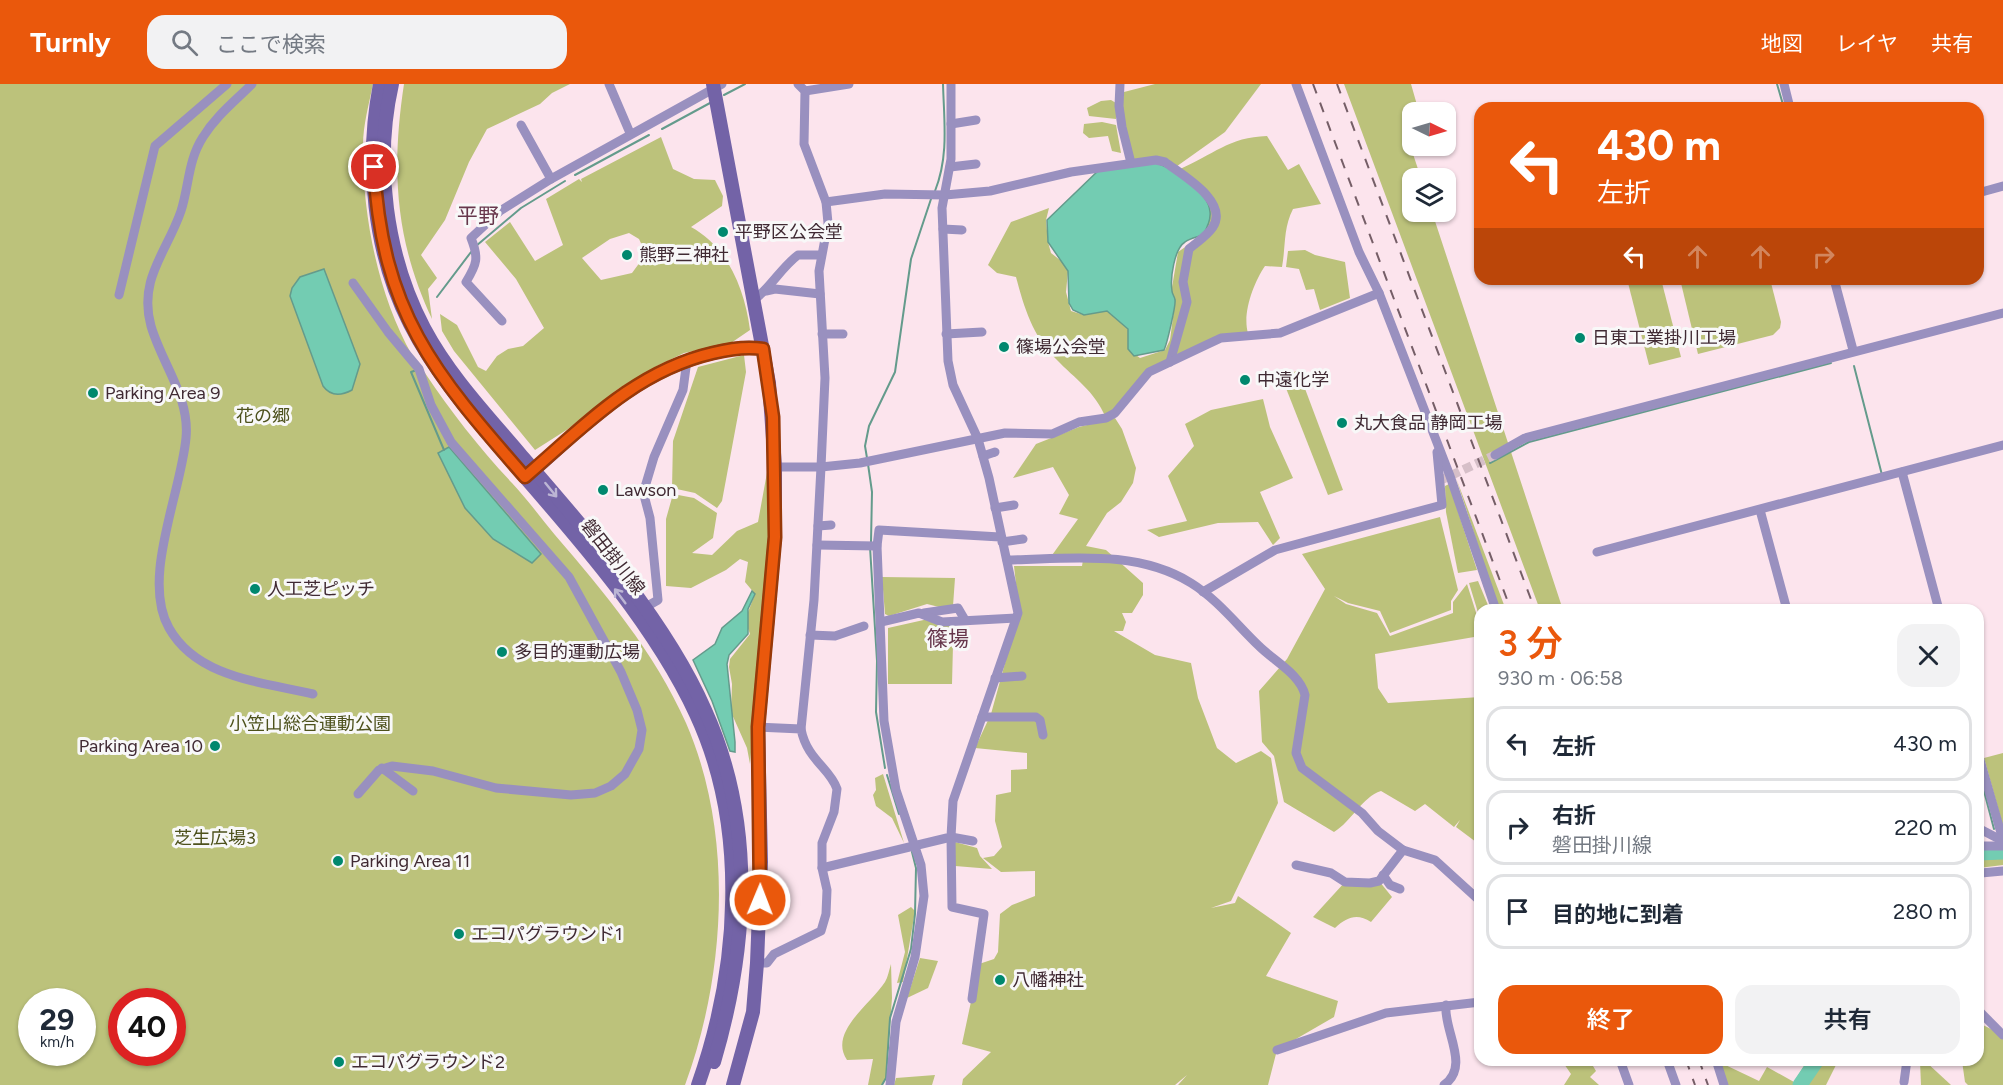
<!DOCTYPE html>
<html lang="ja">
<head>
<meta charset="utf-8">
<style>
	:root { --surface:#fff; --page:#f2f2f3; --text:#1f2937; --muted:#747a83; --line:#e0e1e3; --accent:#ea580c }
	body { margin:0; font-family:Figtree,"Noto Sans JP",sans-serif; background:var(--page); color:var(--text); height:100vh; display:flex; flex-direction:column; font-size:22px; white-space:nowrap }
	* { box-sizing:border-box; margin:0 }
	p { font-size:20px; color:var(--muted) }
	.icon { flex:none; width:33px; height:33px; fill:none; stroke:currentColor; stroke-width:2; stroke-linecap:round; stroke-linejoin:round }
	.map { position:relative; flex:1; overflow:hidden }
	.side { position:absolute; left:1474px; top:520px; width:510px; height:462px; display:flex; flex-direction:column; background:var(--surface); border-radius:18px; box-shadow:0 2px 4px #0004 }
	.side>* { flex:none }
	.banner { position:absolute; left:1474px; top:18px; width:510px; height:183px; border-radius:18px; box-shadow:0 2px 4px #0004; background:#ea580c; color:#fff; overflow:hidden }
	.needle { width:39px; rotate:95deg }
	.controls { position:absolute; left:1402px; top:18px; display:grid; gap:12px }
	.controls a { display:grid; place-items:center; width:54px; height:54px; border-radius:12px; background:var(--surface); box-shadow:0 2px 4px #0004; font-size:30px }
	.speed { position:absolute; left:18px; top:904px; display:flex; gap:12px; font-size:30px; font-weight:700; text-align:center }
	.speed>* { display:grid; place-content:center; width:78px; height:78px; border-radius:50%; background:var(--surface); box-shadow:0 2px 4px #0004; line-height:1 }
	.speed small { font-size:15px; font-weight:400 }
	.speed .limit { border:9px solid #d22; background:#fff; color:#111 }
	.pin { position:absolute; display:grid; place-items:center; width:51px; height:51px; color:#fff; margin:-26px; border:3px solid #fff; border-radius:50%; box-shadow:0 2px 6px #0007 }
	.me { position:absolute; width:66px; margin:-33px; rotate:1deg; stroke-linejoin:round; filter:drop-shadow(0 0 4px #0008) }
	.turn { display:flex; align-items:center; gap:21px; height:126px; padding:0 24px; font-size:27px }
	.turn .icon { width:78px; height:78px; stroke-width:2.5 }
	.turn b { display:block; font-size:42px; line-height:51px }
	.lanes { display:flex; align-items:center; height:57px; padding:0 24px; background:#0003; justify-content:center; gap:30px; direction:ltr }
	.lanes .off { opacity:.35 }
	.round { display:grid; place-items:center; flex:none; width:63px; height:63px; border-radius:18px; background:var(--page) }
	.headline { display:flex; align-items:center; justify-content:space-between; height:102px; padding:0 24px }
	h1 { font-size:36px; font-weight:600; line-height:45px; color:var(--accent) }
	.cta { display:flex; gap:12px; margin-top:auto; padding:12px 24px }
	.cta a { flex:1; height:69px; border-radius:18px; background:var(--accent); color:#fff; font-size:24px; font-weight:600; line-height:69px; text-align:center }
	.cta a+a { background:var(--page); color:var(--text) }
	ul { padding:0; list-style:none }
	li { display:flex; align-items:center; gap:18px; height:75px; margin:0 12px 9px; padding:0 12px; border:3px solid var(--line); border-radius:18px }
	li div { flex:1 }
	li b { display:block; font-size:22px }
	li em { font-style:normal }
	header { display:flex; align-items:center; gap:36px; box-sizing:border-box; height:84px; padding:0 30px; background:var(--accent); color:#fff }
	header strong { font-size:28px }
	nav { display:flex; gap:33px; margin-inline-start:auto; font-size:21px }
	.search { width:420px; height:54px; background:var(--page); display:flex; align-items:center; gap:15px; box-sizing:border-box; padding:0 21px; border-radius:18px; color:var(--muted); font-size:22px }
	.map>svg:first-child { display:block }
	.green { fill:#bcc27b; fill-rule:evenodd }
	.water { fill:#73ccb2; stroke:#649b8c; stroke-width:1.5 }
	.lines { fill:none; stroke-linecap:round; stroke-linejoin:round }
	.stream { stroke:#649b8c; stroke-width:2 }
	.river { stroke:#73ccb2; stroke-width:15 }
	.street-tunnel { stroke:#d6bfc8; stroke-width:9; stroke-dasharray:9 4.5; stroke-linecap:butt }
	.street { stroke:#9990bf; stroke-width:9 }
	.secondary { stroke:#7363a7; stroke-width:14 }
	.rail { stroke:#755e67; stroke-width:2; stroke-dasharray:10 10; stroke-linecap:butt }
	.oneway { stroke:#bcb5d4 }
	.route-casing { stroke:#983908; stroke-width:15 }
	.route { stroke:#ea580c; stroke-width:10 }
	.poi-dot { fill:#00886e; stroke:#f8f8f8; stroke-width:2 }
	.labels { text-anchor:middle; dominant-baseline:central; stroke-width:6; stroke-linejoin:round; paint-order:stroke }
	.poi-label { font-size:18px; fill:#402a33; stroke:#f8f8f8; text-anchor:start }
	.park-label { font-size:18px; fill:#4d511c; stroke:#f8f8f8 }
	.street-label { font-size:18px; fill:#402a33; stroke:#f8f8f8 }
	.quarter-label { font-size:21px; fill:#67374c; stroke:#f8f8f8 }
</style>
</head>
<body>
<header>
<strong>Turnly</strong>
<div class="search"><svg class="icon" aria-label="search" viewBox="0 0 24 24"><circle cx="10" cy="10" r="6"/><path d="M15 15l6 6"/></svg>ここで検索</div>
<nav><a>地図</a><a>レイヤ</a><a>共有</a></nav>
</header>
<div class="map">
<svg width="2003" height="1001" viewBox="0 0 2003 1001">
	<rect width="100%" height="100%" fill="#fce4ed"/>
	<g class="green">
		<path d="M0,0H373C369,20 363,41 363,61C362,135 380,215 412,271C415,278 421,283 425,289C451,328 480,365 512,399C527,415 541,434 555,451C604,508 655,569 686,639C734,749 726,890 685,1001H0ZM32,918H82V969H32ZM122,918H172V969H122Z"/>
		<path d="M404,0H570L552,9L540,20L487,45L469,78L445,136L421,171L437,194L428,205L432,235C395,156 391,86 404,0Z"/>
		<path d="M1155,0H1261L1225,48L1173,85L1135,79L1120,33L1124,8Z"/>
		<path d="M1344,0H1411L1419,28H1413V62H1419L1412,67L1421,94H1413V128H1432L1563,526H1540Z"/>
		<path d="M1111,16L1116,19V35L1089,32L1087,24L1101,17Z"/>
		<path d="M1102,38L1116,41L1121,69L1112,67L1108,52L1089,54L1083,49L1084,40Z"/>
		<path d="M1267,52L1288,86L1299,80L1321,120L1293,125C1283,145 1286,161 1282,183L1265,182C1254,198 1242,229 1248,249L1220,253L1162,281L1106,334C1094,306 1076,296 1056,275C1033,253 1024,223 1016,193L997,189L988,181L1011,138L1049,124L1046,136L1048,158L1051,169L1065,180L1068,187L1066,208L1071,227L1084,231L1107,227L1128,245V265L1140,274L1165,266L1170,256L1175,218L1171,209L1178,168L1204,150L1210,132L1180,85C1213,71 1229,53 1267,52Z"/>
		<path d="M661,53L673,85L694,95L715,96L723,112L722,122L691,143C728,163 745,206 750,246L731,259L684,269L657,282L618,305L568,345L535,366L454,267L442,247L440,230L457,241L478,283L486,287L497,272L508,265L523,262L544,244L516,195L485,158L510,138L535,177L563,161L546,115L579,95L582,98L581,95ZM629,149L639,155L646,170L632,189L601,196L582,174L610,155Z"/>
		<path d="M1305,166L1315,171L1345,178L1350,214L1320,226L1314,205L1306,206L1299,185L1286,183L1288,167Z"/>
		<path d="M1627,195H1661L1681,273L1649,281Z"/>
		<path d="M1680,195H1770L1781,238L1780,244L1773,251L1698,270Z"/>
		<path d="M744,271L746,288L722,417L717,424L695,409L672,404L673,357L698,283Z"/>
		<path d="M1298,286L1343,406L1328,411L1282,294Z"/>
		<path d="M1263,315L1270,343L1293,394L1260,408L1280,454L1273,461L1258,438L1218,439L1159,453L1147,446L1187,437L1168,392L1194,362L1185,340L1211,326Z"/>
		<path d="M1115,334L1122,345L1136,384L1133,399L1121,418L1107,429L1086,462L1106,466L1143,499V511L1132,529H1122L1126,538L1123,547H1114L1155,571L1191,579L1198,614L1217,664L1236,679L1261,667L1271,674L1278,719L1231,817L1211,824L1235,819L1238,812L1291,849L1266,892L1338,917L1334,933L1277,966L1268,1001H1178L1187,991L1175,1001H962L963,995L991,968L962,960L979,880L994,875L998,868L1000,830L1012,821L1035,812V787L1001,788L983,774L994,772L1002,763L995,737L996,711L1011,708V686L1027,685V669L975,664L991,630L1019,528L1014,482H1082L1083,476L1050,474L1078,435L1059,430L1069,411L1053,383L1013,394L1036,360L1079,343Z"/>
		<path d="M770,372L771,438L750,680L747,664L731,628L732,600L729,583L730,575L750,550L745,536L755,510L745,498L748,478L740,475L726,486L691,504L666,502V435L673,410L694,414L717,429L713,454L692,469L712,471L737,447L758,438Z"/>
		<path d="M1456,394L1506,526H1499Z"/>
		<path d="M1449,400L1477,486L1458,489L1446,428L1445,402Z"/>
		<path d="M1440,433L1458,506L1451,517V526L1390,549L1380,527L1348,519L1334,512L1346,520L1377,529L1390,552L1453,529V518L1467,500L1480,541V552L1375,570L1378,604L1388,619L1480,613V655L1474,674L1480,676V761L1456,743L1460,736L1454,743L1425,720L1415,727L1381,707C1362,713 1352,737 1334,748L1284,718L1274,672L1262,658L1259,607L1287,575L1325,505L1302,470Z"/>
		<path d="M882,493L955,494L953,522L947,525L927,520L889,532L885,530Z"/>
		<path d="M1478,497L1490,526H1480V535L1469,499Z"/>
		<path d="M937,533L958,548L960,553L953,561L952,600H888V544Z"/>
		<path d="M2003,669V742L1984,674Z"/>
		<path d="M883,690L904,759L892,734L876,722L873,711L876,706L875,694Z"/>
		<path d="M955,758L977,764L980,772L992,785L955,782Z"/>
		<path d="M2003,764V781L1979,784V765Z"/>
		<path d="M1379,797L1392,813L1371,838C1357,829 1347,833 1335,844L1313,833L1345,798Z"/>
		<path d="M911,823L915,827L903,898L897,899L905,868L898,831Z"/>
		<path d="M920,874L938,877L928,904L907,914Z"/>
		<path d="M891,880L892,914L886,994L882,1001H868L873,975L847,976C828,948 871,920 885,898C888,893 889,886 891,880Z"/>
		<path d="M1979,931L1983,941L2003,951V1001H1968L1965,998L1962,977L1978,976Z"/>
		<path d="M1562,977H1590L1596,987L1590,993L1599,1001H1564L1571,990Z"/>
		<path d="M1717,977L1759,997L1767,983L1794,998L1807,977H1838L1826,1001H1726Z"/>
		<path d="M1920,977H1925L1951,1001H1921Z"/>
		<path d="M935,991L932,1001H894L896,994Z"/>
	</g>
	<g class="water">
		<path d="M1154,79C1171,81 1209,108 1210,128C1211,136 1207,144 1203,151C1198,153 1190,154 1185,158C1174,165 1170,195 1172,207C1172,210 1175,213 1175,216C1176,221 1167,260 1164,266L1134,272L1128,265V245L1107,227L1084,231L1073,226L1069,219L1068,187L1048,158L1047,136L1101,84Z"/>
		<path d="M324,185L360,280L352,306C341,312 331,313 323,302L290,212L292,204L300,193Z"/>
		<path d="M449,363L541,470L532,479L493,455L465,424L438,369Z"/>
		<path d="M752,507L755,510L748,525V550L729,571L727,580L735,658V668L730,667L712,617L693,576L715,560L722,544L742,527Z"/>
	</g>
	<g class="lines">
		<g class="stream">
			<path d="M1777,0L1784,24"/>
			<path d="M724,11L745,0"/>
			<path d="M662,45L710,19"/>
			<path d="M575,91L649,51"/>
			<path d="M935,107C949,72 944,37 943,0"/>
			<path d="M476,162L521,124L565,97"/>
			<path d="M437,213L471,168"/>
			<path d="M1854,282L1882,391"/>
			<path d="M414,287L411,288L444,366"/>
			<path d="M867,374L865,362L869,342L895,288L911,175L931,115"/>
			<path d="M1490,379L1529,358L1831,279"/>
			<path d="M868,380L872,408L871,458"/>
			<path d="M870,463L877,577L876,628L885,684"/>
			<path d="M887,691L899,730"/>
			<path d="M1984,707L1994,745"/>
			<path d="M2000,767L2001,768"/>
			<path d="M882,1001L886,994L890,934L911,865L915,830L916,784L912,768"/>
		</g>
		<g class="river">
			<path d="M1978,769L2003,768"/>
			<path d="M1800,1001L1817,976"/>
		</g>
		<path class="street-tunnel" d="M1439,397L1495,371"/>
		<g class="street">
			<path d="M252,0C234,18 216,32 203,53C188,76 189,102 181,127C167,168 138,195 151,242C162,280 190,313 186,354C181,409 141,495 169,544C197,594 262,598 313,610"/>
			<path d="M609,0L630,49"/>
			<path d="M798,0L805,7L804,60L826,118L828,139L819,187L825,294L821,383L814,516L801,645"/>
			<path d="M1120,0L1119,22L1122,43L1131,79"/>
			<path d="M1296,0L1359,168L1379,209L1450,392L1496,526"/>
			<path d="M1784,0L1790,24"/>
			<path d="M805,7L849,0"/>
			<path d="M951,40L976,36"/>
			<path d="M521,41L551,95"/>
			<path d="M950,83L976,80"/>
			<path d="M1978,109L2003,102"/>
			<path d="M826,118L885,110L945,111L990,107L1071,88L1156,76L1165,78C1182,91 1229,117 1213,143C1207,152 1197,158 1189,165L1183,198L1187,218L1170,278"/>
			<path d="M943,145L962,146"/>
			<path d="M1834,195L1853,266"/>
			<path d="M353,199L388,248L419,285L431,321L451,358L569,493L621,588L637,626L642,646L639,665L625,690L611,702L595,709L571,711L496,704L433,687L392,682L379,686L358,710"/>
			<path d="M766,207L775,205L820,210"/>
			<path d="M119,211L155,62L227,0"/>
			<path d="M754,216C771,203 781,184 798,171H821"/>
			<path d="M502,237L466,198C477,180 479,174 471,154L500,127L551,95L722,0"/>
			<path d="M822,250H843"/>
			<path d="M946,250L982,248"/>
			<path d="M1495,371L1525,354L2003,229"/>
			<path d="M983,372L995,368"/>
			<path d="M775,383H821L860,379L1005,349L1052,350L1079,338L1106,334L1115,329L1149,288L1206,261L1221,254L1280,249L1379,209"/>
			<path d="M1902,388L1939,526"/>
			<path d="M995,424L1014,421"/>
			<path d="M1760,426L1787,526"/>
			<path d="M818,442L831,441"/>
			<path d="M1002,458L1023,455"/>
			<path d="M817,461L877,462"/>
			<path d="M1597,468L2003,361"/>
			<path d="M1007,476C1069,475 1136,465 1191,499C1217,515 1238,542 1259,562C1274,577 1300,590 1305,611L1296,669L1302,684L1362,729L1378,747L1403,766L1435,776L1480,817"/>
			<path d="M1203,508L1275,466L1442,421L1437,368"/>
			<path d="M644,524L658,516L650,434L645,415V403L654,373L683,306L687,276"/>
			<path d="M924,529L958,524L965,536"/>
			<path d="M881,538L919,529L942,538L1016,534"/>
			<path d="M810,551L835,552L864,542"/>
			<path d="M995,594L1022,592"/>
			<path d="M982,633H1036L1040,636L1043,651"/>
			<path d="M1978,669L2003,756"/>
			<path d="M382,684L413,707"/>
			<path d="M1978,744L2003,757"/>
			<path d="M1978,762H2003"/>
			<path d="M1296,781L1331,789L1345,798L1370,799L1379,797L1403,766"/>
			<path d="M822,784L951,753L953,717L1018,529L989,394L978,355L953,301L948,277L942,124L951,75V0"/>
			<path d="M1383,791L1390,801L1400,805"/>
			<path d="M1978,792L1981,789L2003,787"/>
			<path d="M757,879H767L774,870L821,847L826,830L827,806L822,784V759L834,728L837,705C830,684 807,676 801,645L758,643"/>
			<path d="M972,915L984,830L952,823L951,753L973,757"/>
			<path d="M1978,926L2003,951"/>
			<path d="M1277,966L1386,929L1480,918"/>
			<path d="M1620,976L1629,1001"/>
			<path d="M1667,976L1676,1001"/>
			<path d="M1716,976L1724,1001"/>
			<path d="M1904,998L1907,976"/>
			<path d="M890,1001L896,938L915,873L924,812L921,781L896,706L884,637L877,462L879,446L1000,453"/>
			<path d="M1444,1001C1471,982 1443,946 1446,921"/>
		</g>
		<g class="secondary">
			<path d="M380,0C365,78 373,168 410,240C439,297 482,343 523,391C585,462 656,544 696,630C749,744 739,885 698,1001"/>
			<path d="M392,0C374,80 386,172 424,244C449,291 486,330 520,370C585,445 665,535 705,626C756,738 748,863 714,978"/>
			<path d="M713,0L769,299L775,383V453L758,643L761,778L757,879L753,928L733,1001"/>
			<path d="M527,392C584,342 636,287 713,269C730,265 746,262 763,265"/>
		</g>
		<g class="rail">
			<path d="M1313,0L1511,526"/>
			<path d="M1337,0L1535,526"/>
			<path d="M1686,976L1695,1001"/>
			<path d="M1699,976L1708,1001"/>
		</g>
	</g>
	<defs><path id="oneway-shaft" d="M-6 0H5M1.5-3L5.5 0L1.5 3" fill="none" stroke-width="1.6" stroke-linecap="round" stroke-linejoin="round" transform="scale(1.5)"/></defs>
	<g class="oneway">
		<use href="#oneway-shaft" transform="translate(551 406) rotate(51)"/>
		<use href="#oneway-shaft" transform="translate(620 512) rotate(-127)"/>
	</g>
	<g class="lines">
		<defs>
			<path id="route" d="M374,83C382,228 433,288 525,393C583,343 635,287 713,269C729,265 746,262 763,265L773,333L775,453L758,643L760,816"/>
		</defs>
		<use href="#route" class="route-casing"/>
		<use href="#route" class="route"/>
	</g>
	<g class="poi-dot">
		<circle cx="723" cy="148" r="6"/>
		<circle cx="627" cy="171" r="6"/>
		<circle cx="1580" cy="254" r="6"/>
		<circle cx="1004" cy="263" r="6"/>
		<circle cx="1245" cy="296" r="6"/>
		<circle cx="93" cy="309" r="6"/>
		<circle cx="1342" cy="339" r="6"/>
		<circle cx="603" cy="406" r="6"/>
		<circle cx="255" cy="505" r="6"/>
		<circle cx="502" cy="568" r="6"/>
		<circle cx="215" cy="662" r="6"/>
		<circle cx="338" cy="777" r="6"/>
		<circle cx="459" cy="850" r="6"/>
		<circle cx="1000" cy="896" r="6"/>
		<circle cx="339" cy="978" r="6"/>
	</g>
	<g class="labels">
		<g class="poi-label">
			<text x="735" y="148">平野区公会堂</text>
			<text x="639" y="171">熊野三神社</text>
			<text x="1592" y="254">日東工業掛川工場</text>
			<text x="1016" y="263">篠場公会堂</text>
			<text x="1257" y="296">中遠化学</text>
			<text x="105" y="309">Parking Area 9</text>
			<text x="1354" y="339">丸大食品 静岡工場</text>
			<text x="615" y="406">Lawson</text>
			<text x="267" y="505">人工芝ピッチ</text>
			<text x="514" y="568">多目的運動広場</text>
			<text x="203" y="662" text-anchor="end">Parking Area 10</text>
			<text x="350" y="777">Parking Area 11</text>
			<text x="471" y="850">エコパグラウンド1</text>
			<text x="1012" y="896">八幡神社</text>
			<text x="351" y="978">エコパグラウンド2</text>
		</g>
		<g class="park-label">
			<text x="263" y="332">花の郷</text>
			<text x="310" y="640">小笠山総合運動公園</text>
			<text x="215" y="754">芝生広場3</text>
		</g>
		<g class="street-label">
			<text transform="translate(613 473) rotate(52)">磐田掛川線</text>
		</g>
		<g class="quarter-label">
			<text x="478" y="131">平野</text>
			<text x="948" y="554">篠場</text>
		</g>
	</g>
</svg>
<div class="controls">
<a><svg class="needle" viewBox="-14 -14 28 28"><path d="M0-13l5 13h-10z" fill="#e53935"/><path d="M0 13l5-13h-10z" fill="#747a83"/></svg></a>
<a><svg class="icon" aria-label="layers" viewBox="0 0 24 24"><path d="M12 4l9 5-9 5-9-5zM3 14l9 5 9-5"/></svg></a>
</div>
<div class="speed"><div>29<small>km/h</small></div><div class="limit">40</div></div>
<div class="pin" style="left:374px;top:83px;background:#d93025"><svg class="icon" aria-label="arrive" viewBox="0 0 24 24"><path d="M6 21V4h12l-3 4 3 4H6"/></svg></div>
<svg class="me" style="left:760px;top:816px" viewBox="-20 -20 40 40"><circle r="17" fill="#ea580c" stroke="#fff" stroke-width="3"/><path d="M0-11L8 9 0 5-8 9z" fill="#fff"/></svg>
<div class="banner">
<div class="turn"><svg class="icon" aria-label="left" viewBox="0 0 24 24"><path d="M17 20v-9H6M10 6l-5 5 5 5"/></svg><div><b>430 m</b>左折</div></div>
<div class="lanes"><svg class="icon" aria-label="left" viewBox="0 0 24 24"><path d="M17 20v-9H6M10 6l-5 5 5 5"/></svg><svg class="icon off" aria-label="ahead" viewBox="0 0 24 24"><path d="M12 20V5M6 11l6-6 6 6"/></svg><svg class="icon off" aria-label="ahead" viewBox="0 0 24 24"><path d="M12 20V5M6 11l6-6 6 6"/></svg><svg class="icon off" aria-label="right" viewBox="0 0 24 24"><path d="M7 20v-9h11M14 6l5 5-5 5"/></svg></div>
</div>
<section class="side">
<div class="headline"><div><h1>3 分</h1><p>930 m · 06:58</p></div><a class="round"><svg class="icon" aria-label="close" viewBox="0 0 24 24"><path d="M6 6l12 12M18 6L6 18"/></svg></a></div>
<ul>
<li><svg class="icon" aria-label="left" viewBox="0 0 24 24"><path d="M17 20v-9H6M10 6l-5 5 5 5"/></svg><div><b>左折</b></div><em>430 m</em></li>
<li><svg class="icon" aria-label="right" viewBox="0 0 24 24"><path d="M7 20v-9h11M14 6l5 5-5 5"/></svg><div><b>右折</b><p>磐田掛川線</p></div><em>220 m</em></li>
<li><svg class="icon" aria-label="arrive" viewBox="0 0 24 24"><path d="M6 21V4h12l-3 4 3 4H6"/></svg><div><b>目的地に到着</b></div><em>280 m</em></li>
</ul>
<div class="cta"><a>終了</a><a>共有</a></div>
</section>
</div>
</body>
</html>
